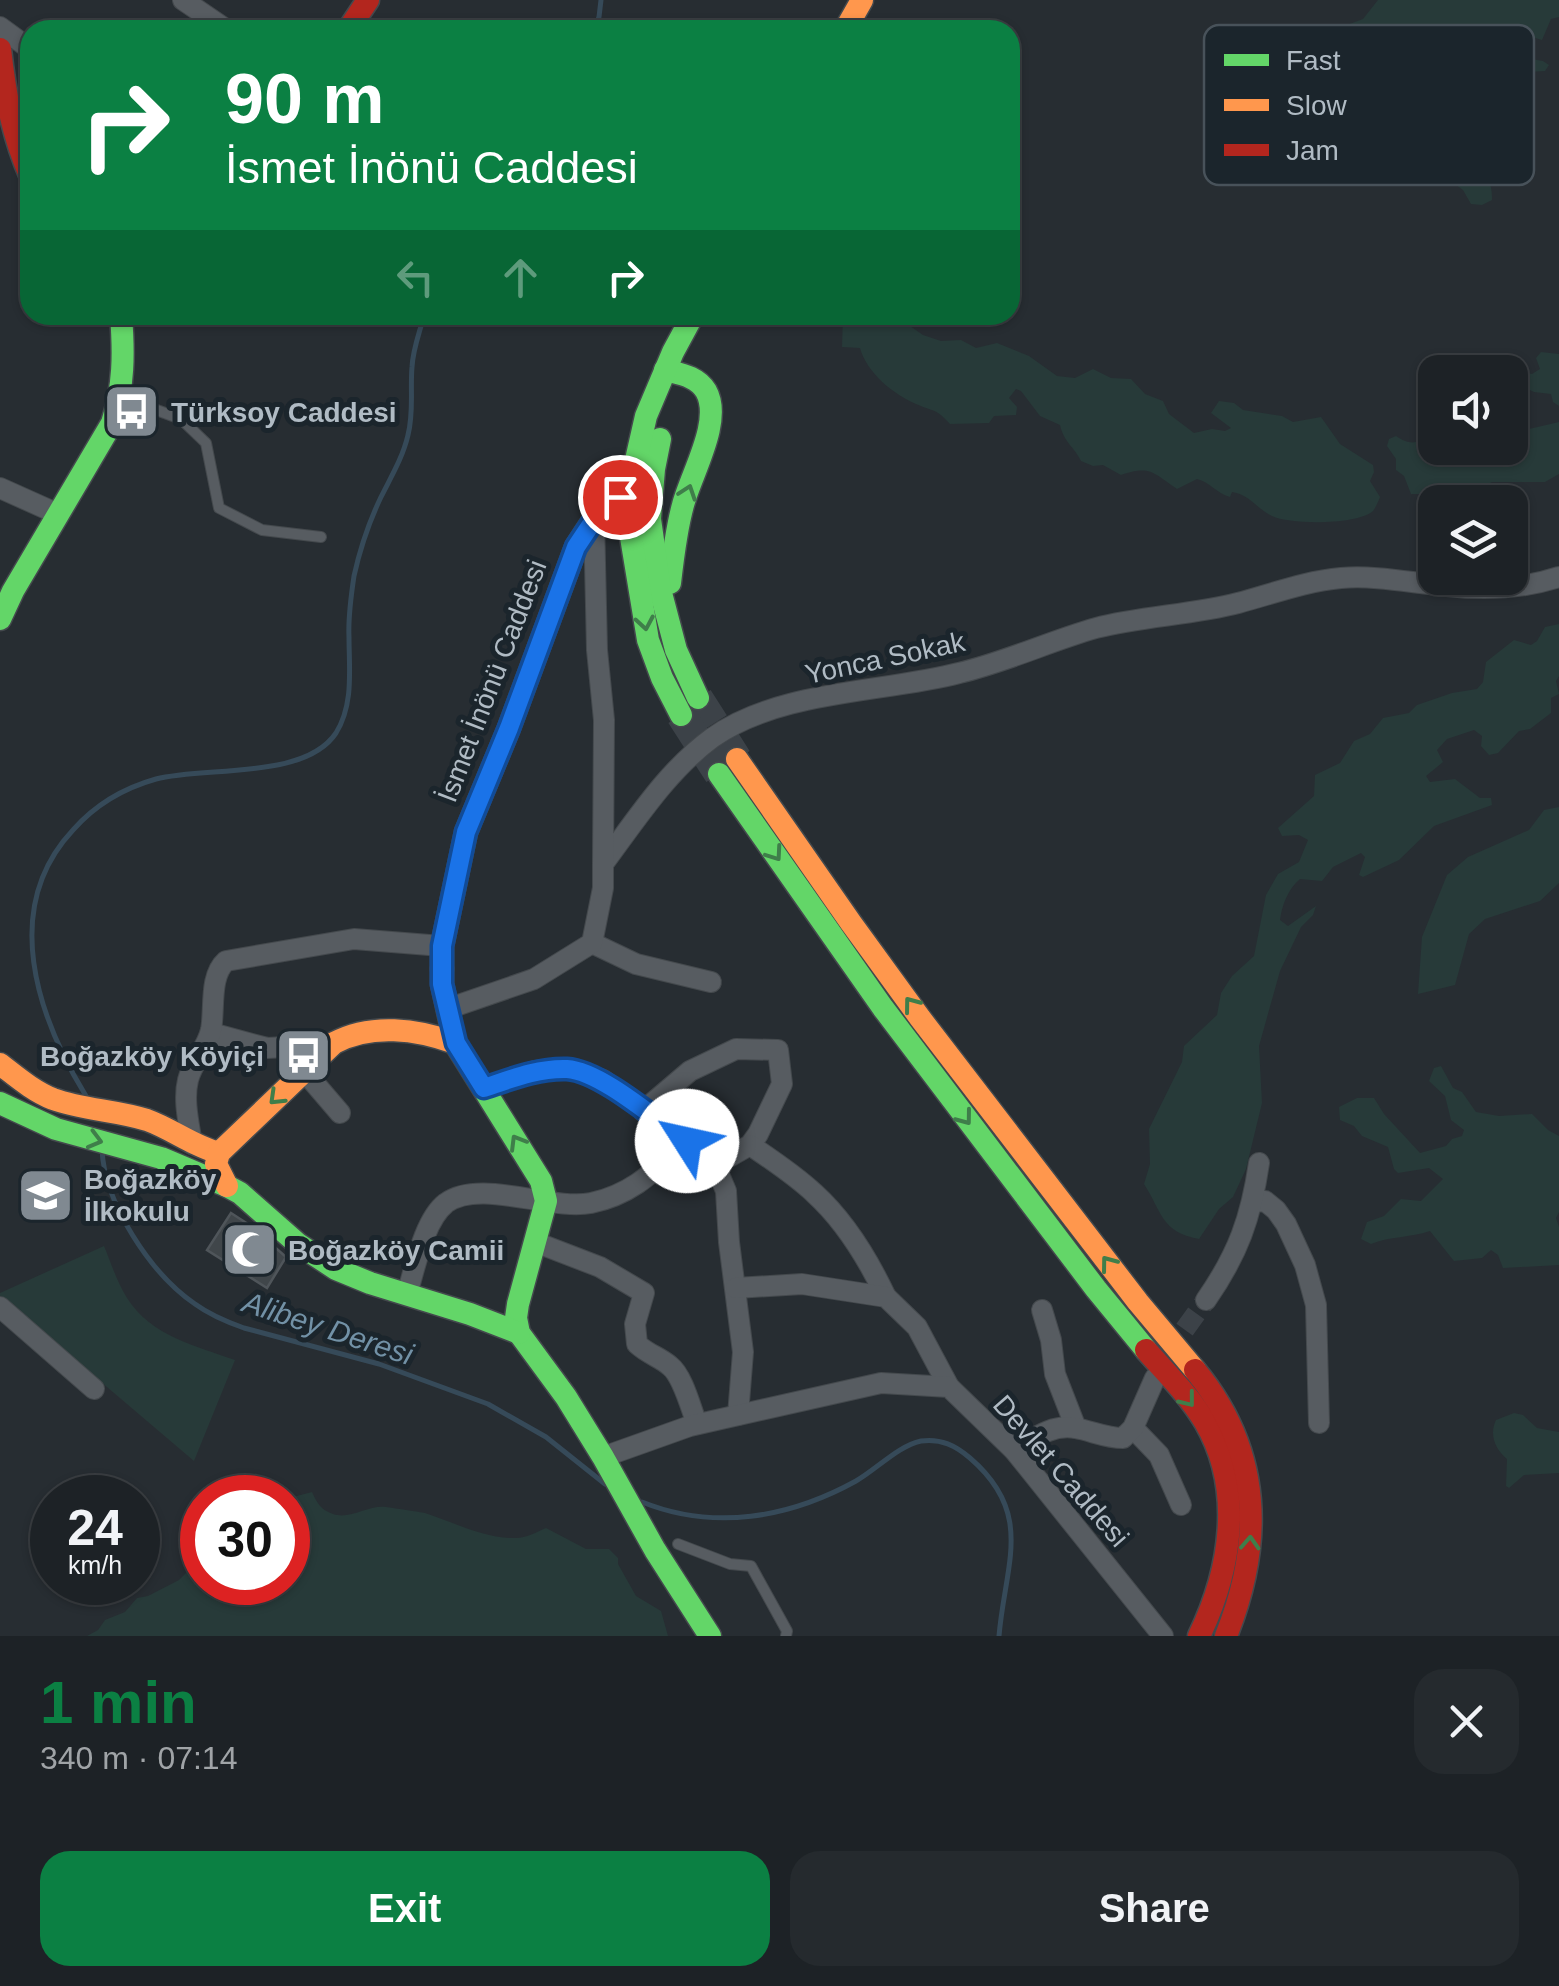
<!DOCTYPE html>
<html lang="en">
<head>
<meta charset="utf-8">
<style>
	:root { --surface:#1d2226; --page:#252a2e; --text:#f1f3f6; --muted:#a0a4a7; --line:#3b3f43; --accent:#0b8043 }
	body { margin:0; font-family:Arial,sans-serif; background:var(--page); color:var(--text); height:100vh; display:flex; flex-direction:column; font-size:38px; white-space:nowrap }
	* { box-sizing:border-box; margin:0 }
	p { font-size:32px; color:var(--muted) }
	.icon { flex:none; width:55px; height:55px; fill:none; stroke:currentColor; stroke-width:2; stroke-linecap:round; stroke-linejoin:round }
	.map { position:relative; height:1636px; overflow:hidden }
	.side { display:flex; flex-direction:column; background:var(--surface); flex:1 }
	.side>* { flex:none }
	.top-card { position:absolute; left:20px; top:20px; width:1000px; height:305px; border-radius:30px; box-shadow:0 2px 8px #0004,0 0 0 2px var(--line); background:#0b8043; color:#fff; overflow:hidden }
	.controls { position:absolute; left:1418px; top:355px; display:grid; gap:20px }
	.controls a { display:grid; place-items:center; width:110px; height:110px; border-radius:20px; background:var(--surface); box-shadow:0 2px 8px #0004,0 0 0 2px var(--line); font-size:50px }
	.speed { position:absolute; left:30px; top:1475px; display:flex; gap:20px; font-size:50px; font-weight:700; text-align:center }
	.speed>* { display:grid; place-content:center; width:130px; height:130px; border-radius:50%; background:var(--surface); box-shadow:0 2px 8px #0004,0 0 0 2px var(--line); line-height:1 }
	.speed small { font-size:25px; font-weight:400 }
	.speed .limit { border:15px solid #d22; background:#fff; color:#111 }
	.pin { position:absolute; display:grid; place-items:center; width:85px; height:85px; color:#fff; margin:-42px; border:5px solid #fff; border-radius:50%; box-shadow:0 2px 10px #0007 }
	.me { position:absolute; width:110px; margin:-55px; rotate:305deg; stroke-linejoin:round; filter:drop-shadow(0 0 8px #0008) }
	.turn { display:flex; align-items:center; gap:35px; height:210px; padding:0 40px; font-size:45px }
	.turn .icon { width:130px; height:130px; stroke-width:2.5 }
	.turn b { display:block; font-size:70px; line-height:85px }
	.lanes { display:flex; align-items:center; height:95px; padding:0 40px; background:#0003; justify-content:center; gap:50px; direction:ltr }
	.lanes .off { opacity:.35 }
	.round { display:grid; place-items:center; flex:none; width:105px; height:105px; border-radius:30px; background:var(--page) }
	.overview { display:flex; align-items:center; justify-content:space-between; height:170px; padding:0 40px }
	h1 { font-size:60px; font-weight:600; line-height:75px; color:var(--accent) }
	.cta { display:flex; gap:20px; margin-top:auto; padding:20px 40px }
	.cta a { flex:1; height:115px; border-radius:30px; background:var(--accent); color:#fff; font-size:40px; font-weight:600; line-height:115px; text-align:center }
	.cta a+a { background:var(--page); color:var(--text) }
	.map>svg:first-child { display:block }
	.green { fill:#273a39 }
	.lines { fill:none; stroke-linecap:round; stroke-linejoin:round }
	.stream { stroke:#364a59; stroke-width:5 }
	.building { fill:#40464a; stroke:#4f555a; stroke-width:2.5 }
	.street-tunnel { stroke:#3c4248; stroke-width:20; stroke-dasharray:20 10; stroke-linecap:butt }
	.primary-tunnel { stroke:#3c4248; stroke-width:30; stroke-dasharray:30 15; stroke-linecap:butt }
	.lane-casing { stroke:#44494d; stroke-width:12 }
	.street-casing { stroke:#44494d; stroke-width:22 }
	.fast-casing { stroke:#44494d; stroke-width:25 }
	.slow-casing { stroke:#44494d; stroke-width:25 }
	.jam-casing { stroke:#44494d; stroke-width:25 }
	.lane { stroke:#575c61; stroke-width:10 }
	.street { stroke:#575c61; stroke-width:20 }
	.fast { stroke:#63d668; stroke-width:22 }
	.slow { stroke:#ff974d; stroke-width:22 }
	.jam { stroke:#b3261e; stroke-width:22 }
	.oneway { stroke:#3f7e4a }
	.route-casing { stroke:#114b97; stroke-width:25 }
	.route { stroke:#1a73e8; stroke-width:18 }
	.labels { text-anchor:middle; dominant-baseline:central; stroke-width:10; stroke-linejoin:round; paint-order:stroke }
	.poi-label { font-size:28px; font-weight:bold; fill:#b0bbc4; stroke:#1b252c; text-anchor:start }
	.street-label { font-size:28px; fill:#b0bbc4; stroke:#1b252c }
	.water-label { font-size:30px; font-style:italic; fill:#7291a6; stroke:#1b252c }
	.key { fill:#1b252c; stroke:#48525a; stroke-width:2.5 }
	.key-label { font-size:28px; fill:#b0bbc4 }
</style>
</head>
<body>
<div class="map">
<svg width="1559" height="1636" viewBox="0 0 1559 1636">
	<rect width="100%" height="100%" fill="#272d32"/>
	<g class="green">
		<path d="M1378,0H1559V17L1551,19L1542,40L1529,36L1504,43L1503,49L1508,55L1543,61L1549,65L1545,71L1513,73L1497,78L1483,50L1474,43L1465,44L1455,65C1437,71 1433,74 1430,93L1415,99L1414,83L1405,72L1398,43L1388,40L1374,63C1341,69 1334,66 1308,47L1307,40L1363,19Z"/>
		<path d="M1463,150C1482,157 1493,181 1492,200L1482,205L1471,204L1463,190L1455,184L1441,179L1433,166C1443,158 1452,161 1463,150Z"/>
		<path d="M843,315H894L923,335L941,341L961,340L976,348L997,343L1029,356L1057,376L1075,378L1093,369L1111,378L1131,379L1145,394L1163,401L1169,414L1194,433L1212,429L1225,431L1231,428L1211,413L1219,401L1234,403L1243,410L1282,416L1293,422L1321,417L1340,444L1373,465L1374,472L1370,481L1380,497C1379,500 1375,509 1373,511C1357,525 1291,525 1272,516C1257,509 1249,494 1232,492L1230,497C1216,493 1210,482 1197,479L1177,489C1153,473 1151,465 1121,475L1103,465L1093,466L1081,461C1074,446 1064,443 1060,425L1040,416L1021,391L1016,389L1009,398L1017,407L1016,415L994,416L989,423L950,424C936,408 934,412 916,404C893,394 867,373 860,348L842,347Z"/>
		<path d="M1541,352L1559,354V406L1553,402L1551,394L1534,392L1510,380V370L1532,374L1540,369L1536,358Z"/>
		<path d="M1435,417V448H1510V440L1529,429L1559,422V474L1545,482H1492L1483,487L1439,483L1419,494H1411L1404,476L1396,470V459L1387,446L1389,439L1396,436C1409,445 1416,444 1429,436Z"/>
		<path d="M1559,624V676L1556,681L1559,694L1551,698V713L1530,729L1519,731L1498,753L1489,755L1481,746L1482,736L1474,730L1447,739L1437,750L1443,762L1426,776L1430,782L1455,779L1480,798H1491L1492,805L1434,826L1399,860L1363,877L1359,875L1365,857L1361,853L1333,867L1322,881L1300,879C1288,889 1282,905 1280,920L1288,926L1316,906L1313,915L1301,927L1280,971L1259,1046L1262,1103L1246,1169L1233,1197L1219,1209L1199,1239C1161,1232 1162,1212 1144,1184L1150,1164L1149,1129L1182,1062L1184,1046L1217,1015L1221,993L1232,976L1254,956L1266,895L1278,874L1299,862L1308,840L1299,835L1282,836L1278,828L1314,796L1315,775L1340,763L1354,741L1370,734L1383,718L1409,713L1417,705L1452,693L1477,689L1483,682L1486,662L1514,640L1531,645L1537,641L1545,627Z"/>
		<path d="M1559,807V883L1540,901L1485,919L1469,934L1455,985L1418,994L1422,937L1447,875L1468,857L1529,830L1544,810Z"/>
		<path d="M1441,1066L1453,1088L1462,1092L1476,1112L1499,1116L1532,1114L1548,1130L1559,1136V1212L1556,1218L1559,1227V1265L1503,1268L1498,1255L1491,1250L1482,1258L1454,1261L1430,1231C1410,1238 1390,1236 1371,1244L1361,1239L1367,1222L1384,1216L1401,1199L1421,1201L1443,1179L1429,1168L1398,1173L1394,1169L1388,1147L1362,1136L1354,1126L1340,1120L1339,1107L1357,1098H1374L1384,1114L1420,1153L1446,1146L1452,1139L1462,1136L1464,1130L1451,1120L1445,1096L1429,1081L1434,1068Z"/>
		<path d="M104,1246C111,1263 117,1282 127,1298C151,1336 196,1346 235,1360L194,1461L0,1296V1293Z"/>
		<path d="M1514,1413L1523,1415L1537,1428L1559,1432V1473L1524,1475L1509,1488L1506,1486L1507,1459C1495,1449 1489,1435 1496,1420Z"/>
		<path d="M273,1484L281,1486L285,1492L293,1497L312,1492C317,1503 321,1510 333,1514C350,1520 368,1505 386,1507C393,1508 420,1512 425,1513C453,1522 485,1539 516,1538C526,1538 537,1532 546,1528L586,1549H609L618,1558V1564L636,1596L661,1611L668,1636H87L98,1630L105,1620L125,1612L137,1598L148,1596L179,1580L195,1564L202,1560V1582H288V1498L269,1497L268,1489Z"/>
	</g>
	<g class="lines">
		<g class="stream">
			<path d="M594,30L599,17L601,0"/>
			<path d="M86,1096C37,1016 0,908 73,830C95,805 124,788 156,779C205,766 305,780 336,733C354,704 349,669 349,637C348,617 351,596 354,576C360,549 369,522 381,497C391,477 403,457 408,435C414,412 410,390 412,367C413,348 420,332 424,315"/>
			<path d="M102,1149C104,1203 151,1274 195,1304C210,1315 227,1322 244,1328L379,1364L488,1404L546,1437L605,1484"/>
			<path d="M642,1502C714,1531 789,1518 856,1481C877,1469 898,1446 921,1441C941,1438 956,1446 970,1458C1035,1514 1005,1564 999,1636"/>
		</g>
	</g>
	<path class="building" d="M231,1213L251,1226L286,1257L267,1288L207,1250Z"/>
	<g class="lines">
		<path class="street-tunnel" d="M1167,1354L1206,1300"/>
		<g class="primary-tunnel">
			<path d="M698,698L737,759"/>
			<path d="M681,715L719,774"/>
		</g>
		<defs>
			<g id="lane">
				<path d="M124,398L181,419L206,443L219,508L262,530L321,537"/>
				<path d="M678,1544L730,1564L751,1566L787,1631L786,1636"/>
			</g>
			<g id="street">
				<path d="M183,0L227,30"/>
				<path d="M0,27L30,49"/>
				<path d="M0,488L58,514"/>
				<path d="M603,864C636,820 667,771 712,738C779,690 882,693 959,673C1006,662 1050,641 1096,628C1142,616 1192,615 1238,603C1272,594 1306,581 1341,578C1376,575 1412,583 1447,586C1484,590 1523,589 1559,577"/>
				<path d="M592,943L636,964L711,982"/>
				<path d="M447,1009L534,979L592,943L603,888V864L604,720L597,650L594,519"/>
				<path d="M211,1033L267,1048L305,1046L323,1053"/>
				<path d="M304,1071L340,1113"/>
				<path d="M484,1088L535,1071L571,1069L603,1080L687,1141L715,1165L726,1191L729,1242L743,1352L738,1415"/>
				<path d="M643,1111L690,1071L736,1049L778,1050L782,1084L758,1134L750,1145L715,1165"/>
				<path d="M192,1144C189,1124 183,1100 188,1080C192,1063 207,1048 211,1030C215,1009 209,976 226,961L354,939L442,946"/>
				<path d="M750,1145C772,1160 795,1175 814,1193C846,1222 868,1259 886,1297"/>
				<path d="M1253,1202L1265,1201L1276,1210L1286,1224L1305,1265L1316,1305L1319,1423"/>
				<path d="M535,1242L600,1267L644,1293L635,1324L637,1344C649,1355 660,1357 670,1366C683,1376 691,1409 697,1424"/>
				<path d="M736,1288L802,1284L886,1297L917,1327L949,1387"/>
				<path d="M407,1294C415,1268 424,1220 446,1203C480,1178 551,1211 591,1203C634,1194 656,1169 687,1141"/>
				<path d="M1206,1300C1238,1254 1251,1218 1259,1163"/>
				<path d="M0,1307L94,1389"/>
				<path d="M1042,1310L1051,1340L1055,1374L1076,1428"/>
				<path d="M1133,1428L1159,1455L1181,1505"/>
				<path d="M1014,1450C1033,1439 1051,1424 1075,1428C1092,1431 1106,1438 1123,1438L1133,1428L1155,1378"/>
				<path d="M603,1457L690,1426L881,1383L949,1387L1014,1450L1163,1636"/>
			</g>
			<g id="fast">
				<path d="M665,370C680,374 697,376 706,391C723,421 691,474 683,505C676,530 673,557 670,583"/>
				<path d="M660,439L654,469L650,519L660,589L676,650L698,698"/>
				<path d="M0,619L13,591L112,423C124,387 124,353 121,315"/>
				<path d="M681,715L662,678L648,640L628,519L631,482L646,416L673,352L693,315"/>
				<path d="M719,774L883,1008L1096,1289L1146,1350"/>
				<path d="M442,969V984L455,1043L541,1181L546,1201L518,1304L516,1318L519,1333L566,1397L603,1457L655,1550L710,1636"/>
				<path d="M0,1103L56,1129L161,1158L227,1186L240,1193L298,1244L336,1269L370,1283L470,1314L519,1333"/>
			</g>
			<g id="slow">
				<path d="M845,30L862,0"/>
				<path d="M737,759L851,923L920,1018L1138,1302L1195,1370"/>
				<path d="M442,969V946L466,832L509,728L576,547L594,519L620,497L631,492"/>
				<path d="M0,1064C17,1077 33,1091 53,1099C83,1110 116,1110 147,1120C172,1129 193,1146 219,1153"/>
				<path d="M227,1186L216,1164L219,1153L334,1043C371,1023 417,1029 455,1043"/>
			</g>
			<g id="jam">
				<path d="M348,30L368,0"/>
				<path d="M0,49C5,93 12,134 30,175"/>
				<path d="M1146,1350C1166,1373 1189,1395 1205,1422C1244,1489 1231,1570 1199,1636"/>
				<path d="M1195,1370C1262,1451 1264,1541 1226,1636"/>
			</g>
		</defs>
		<use href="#lane" class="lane-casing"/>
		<use href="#street" class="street-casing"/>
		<use href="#fast" class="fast-casing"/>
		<use href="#slow" class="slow-casing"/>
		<use href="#jam" class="jam-casing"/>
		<use href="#lane" class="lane"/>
		<use href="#street" class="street"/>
		<use href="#fast" class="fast"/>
		<use href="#slow" class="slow"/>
		<use href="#jam" class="jam"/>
	</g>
	<defs><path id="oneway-chevron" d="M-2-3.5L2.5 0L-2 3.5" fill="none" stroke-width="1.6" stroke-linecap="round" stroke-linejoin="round" transform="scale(2.5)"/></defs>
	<g class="oneway">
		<use href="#oneway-chevron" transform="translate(688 492) rotate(-71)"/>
		<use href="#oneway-chevron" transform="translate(645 623) rotate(80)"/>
		<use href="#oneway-chevron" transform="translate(775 854) rotate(55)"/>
		<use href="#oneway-chevron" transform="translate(911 1004) rotate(-127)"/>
		<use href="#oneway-chevron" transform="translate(276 1098) rotate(136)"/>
		<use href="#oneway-chevron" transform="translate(965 1118) rotate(53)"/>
		<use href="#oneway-chevron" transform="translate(95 1140) rotate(15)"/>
		<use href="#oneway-chevron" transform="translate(517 1142) rotate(-121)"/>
		<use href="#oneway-chevron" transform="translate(1108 1263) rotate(-127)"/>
		<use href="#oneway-chevron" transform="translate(1188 1400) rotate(52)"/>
		<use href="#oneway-chevron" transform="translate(1250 1543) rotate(-87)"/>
	</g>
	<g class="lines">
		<defs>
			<path id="route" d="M620,497L594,520L576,547L509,728L466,832L442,946V984L456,1043L484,1088C511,1079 538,1068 567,1069C601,1071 657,1121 687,1141"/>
		</defs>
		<use href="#route" class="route-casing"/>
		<use href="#route" class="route"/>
	</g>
	<defs>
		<symbol id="bus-square" viewBox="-11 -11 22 22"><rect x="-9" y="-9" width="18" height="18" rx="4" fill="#808991" stroke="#1b252c"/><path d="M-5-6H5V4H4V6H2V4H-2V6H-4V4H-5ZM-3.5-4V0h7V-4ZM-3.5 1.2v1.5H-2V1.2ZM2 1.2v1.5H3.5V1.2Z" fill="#fff"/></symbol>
		<symbol id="school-square" viewBox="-11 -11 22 22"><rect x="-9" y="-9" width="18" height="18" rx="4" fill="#808991" stroke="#1b252c"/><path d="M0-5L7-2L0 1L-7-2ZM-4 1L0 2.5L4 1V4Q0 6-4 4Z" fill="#fff"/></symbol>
		<symbol id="mosque-square" viewBox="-11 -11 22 22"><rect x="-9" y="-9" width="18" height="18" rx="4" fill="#808991" stroke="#1b252c"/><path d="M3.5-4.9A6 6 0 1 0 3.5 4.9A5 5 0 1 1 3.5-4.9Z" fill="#fff"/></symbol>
	</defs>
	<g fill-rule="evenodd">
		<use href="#bus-square" x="100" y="380" width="63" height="63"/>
		<use href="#bus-square" x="272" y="1024" width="63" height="63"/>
		<use href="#school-square" x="14" y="1164" width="63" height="63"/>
		<use href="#mosque-square" x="218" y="1218" width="63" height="63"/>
	</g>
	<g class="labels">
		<g class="poi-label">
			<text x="171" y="412">Türksoy Caddesi</text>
			<text x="264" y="1056" text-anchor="end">Boğazköy Köyiçi</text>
			<text x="84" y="1179">Boğazköy<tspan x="84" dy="32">İlkokulu</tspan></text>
			<text x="288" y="1250">Boğazköy Camii</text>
		</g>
		<g class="street-label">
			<text transform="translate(885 658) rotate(-12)">Yonca Sokak</text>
			<text transform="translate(492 681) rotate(-69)">İsmet İnönü Caddesi</text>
			<text transform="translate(1061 1471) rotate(49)">Devlet Caddesi</text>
		</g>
		<g class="water-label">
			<text transform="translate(328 1328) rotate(18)">Alibey Deresi</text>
		</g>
	</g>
	<rect x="1204" y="25" width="330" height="160" rx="15" class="key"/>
	<rect x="1224" y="54" width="45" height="12" fill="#63d668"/>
	<rect x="1224" y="99" width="45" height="12" fill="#ff974d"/>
	<rect x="1224" y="144" width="45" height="12" fill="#b3261e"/>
	<g class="key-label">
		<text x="1286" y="70">Fast</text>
		<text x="1286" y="115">Slow</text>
		<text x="1286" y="160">Jam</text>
	</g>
</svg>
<div class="controls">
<a><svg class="icon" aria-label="sound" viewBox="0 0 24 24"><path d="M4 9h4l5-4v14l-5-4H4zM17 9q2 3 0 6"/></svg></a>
<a><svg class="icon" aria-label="layers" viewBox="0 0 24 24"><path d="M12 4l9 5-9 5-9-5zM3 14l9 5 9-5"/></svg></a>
</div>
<div class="speed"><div>24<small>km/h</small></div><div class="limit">30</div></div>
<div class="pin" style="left:620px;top:497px;background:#d93025"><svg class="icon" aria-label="arrive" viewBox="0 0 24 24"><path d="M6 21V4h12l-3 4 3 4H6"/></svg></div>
<svg class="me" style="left:687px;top:1141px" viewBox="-20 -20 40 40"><circle r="19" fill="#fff"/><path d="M0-13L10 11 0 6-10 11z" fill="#1a73e8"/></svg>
<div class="top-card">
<div class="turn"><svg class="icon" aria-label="right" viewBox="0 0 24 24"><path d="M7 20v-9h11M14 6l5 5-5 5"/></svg><div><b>90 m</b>İsmet İnönü Caddesi</div></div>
<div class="lanes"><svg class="icon off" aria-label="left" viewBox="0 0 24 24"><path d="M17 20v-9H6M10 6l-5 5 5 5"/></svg><svg class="icon off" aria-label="ahead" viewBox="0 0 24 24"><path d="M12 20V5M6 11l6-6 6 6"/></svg><svg class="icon" aria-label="right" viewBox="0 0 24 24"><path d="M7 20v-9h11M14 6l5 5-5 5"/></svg></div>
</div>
</div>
<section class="side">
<div class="overview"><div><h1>1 min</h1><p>340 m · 07:14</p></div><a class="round"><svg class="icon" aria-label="close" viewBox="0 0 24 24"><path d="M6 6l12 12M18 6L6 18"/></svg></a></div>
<div class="cta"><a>Exit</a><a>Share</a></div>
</section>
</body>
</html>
